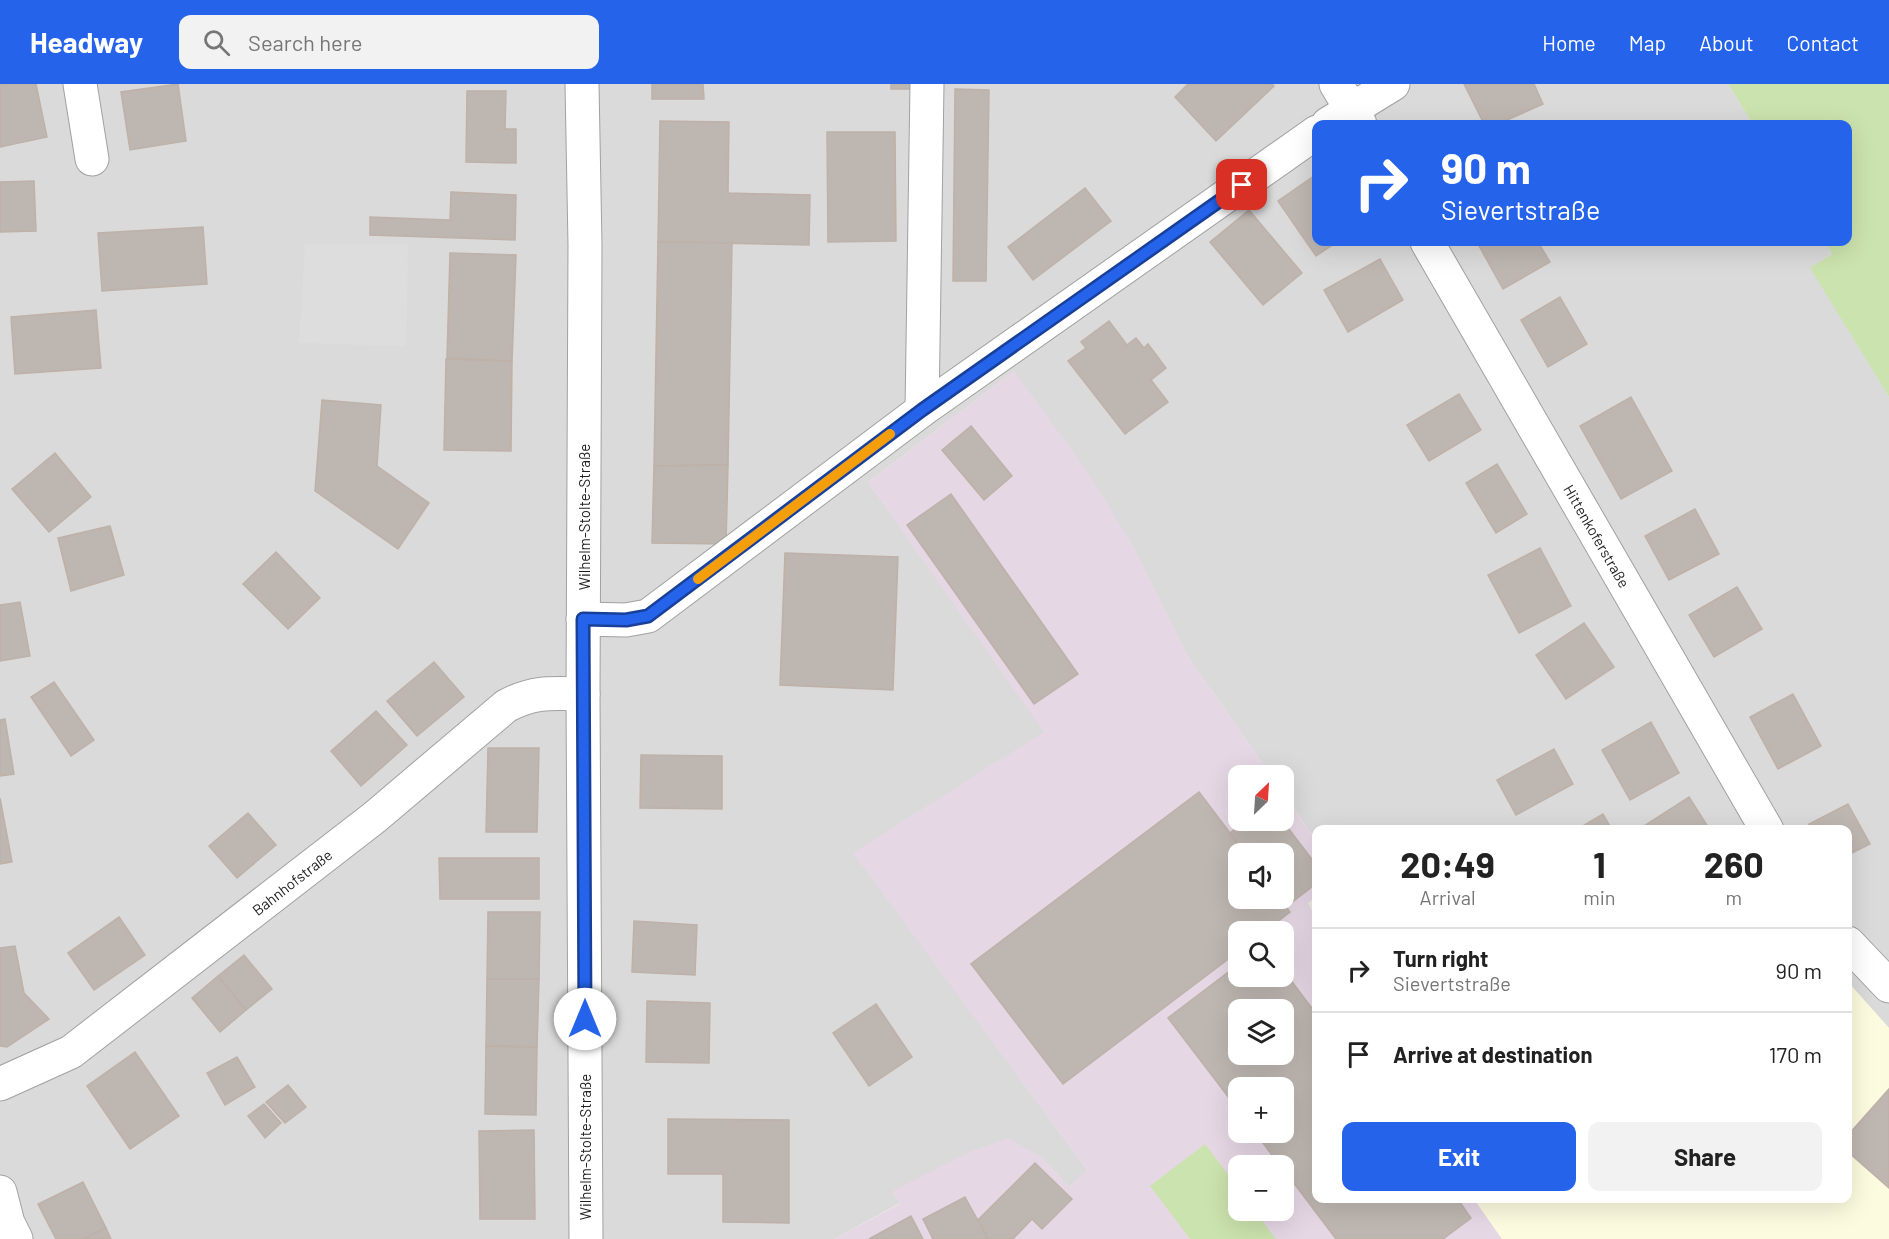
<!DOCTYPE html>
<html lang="en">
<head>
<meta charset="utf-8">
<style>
	:root { --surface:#fff; --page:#f2f2f2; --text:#222; --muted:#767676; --line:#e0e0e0; --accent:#2563eb }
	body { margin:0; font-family:Barlow,sans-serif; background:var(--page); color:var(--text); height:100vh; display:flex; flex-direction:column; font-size:22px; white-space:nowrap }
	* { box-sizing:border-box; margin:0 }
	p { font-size:20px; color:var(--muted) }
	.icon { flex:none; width:33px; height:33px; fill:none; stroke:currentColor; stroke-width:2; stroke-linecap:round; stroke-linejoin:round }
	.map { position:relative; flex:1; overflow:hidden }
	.details { position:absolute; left:1312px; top:741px; width:540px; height:378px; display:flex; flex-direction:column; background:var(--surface); border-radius:12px; box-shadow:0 6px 24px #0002 }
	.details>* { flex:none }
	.banner { position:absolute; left:1312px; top:36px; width:540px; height:126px; border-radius:12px; box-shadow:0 6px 24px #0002; background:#2563eb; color:#fff; overflow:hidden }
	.needle { width:39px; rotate:25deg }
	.fabs { position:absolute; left:1228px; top:681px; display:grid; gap:12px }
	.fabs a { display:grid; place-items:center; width:66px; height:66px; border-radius:12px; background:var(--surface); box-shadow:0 6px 24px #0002; font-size:30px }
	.pin { position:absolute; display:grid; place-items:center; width:51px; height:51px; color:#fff; margin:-26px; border-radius:12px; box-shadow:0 3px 9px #0006 }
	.me { position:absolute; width:66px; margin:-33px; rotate:0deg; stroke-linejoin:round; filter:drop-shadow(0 0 4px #0008) }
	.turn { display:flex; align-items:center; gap:21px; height:126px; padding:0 30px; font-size:27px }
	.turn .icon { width:78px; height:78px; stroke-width:2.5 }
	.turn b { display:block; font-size:42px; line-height:51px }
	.eta { display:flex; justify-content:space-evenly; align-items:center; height:102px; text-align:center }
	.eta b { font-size:36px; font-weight:700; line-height:42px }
	.cta { display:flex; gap:12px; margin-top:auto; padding:12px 30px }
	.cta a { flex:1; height:69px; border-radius:12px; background:var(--accent); color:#fff; font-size:24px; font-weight:700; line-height:69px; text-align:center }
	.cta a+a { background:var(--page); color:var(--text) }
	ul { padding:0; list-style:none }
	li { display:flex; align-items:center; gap:18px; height:84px; padding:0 30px; border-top:2px solid var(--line) }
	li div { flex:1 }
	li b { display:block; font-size:22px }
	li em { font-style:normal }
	header { display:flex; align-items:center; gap:36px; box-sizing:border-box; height:84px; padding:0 30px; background:var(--accent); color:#fff }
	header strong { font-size:28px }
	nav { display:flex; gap:33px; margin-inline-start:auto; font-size:21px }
	.search { width:420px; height:54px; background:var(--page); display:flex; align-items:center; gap:15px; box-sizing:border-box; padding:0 21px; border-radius:12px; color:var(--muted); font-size:22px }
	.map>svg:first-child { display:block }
	.residential { fill:#dbdada }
	.industrial { fill:#e6d7e4; fill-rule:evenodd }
	.education { fill:#fcfbdf }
	.grass { fill:#cbe3ae }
	.parking { fill:#ddd }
	.building { fill:#beb6b1; stroke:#beb1a8; stroke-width:1.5; fill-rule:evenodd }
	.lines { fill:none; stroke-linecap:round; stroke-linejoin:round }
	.minor-casing { stroke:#a1a1a1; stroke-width:35 }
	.minor { stroke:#fff; stroke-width:33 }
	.route-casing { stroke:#184099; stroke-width:15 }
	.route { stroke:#2563eb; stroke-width:10 }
	.slow { stroke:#f59e0b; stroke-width:10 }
	.labels { text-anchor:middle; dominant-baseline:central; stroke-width:5; stroke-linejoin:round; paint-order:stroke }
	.street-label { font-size:15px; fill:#1d1d1d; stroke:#fff }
</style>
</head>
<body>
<header>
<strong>Headway</strong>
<div class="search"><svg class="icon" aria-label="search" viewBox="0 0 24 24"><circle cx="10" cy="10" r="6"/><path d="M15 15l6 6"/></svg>Search here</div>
<nav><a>Home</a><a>Map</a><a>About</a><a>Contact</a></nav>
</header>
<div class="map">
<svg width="1889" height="1155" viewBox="0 0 1889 1155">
	<rect width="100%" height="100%" fill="#eeeae4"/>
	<path class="residential" d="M0,0H1728L1753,40H1317V158H1825L1832,170L1811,184L1889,313V944L1848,898V746H1317V758L1284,710V692L1271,691L1188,573L1131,459L1014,287L868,398L1045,648L854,769L1088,1087L1069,1103L1041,1073L893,1108L900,1119L834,1155H0Z"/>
	<path class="industrial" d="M1014,287L1086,386L1131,459L1188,573L1271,691L1239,692V736H1284V711L1317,758V812L1308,819L1317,838V1114L1474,1115L1502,1155H834L900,1120L893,1107L970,1068L1009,1054L1041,1073L1069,1103L1088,1087L853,769L1044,648L868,398ZM1239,770H1284V814H1239ZM1239,848H1284V892H1239ZM1239,926H1284V970H1239ZM1239,1004H1284V1048H1239ZM1239,1082H1284V1126H1239Z"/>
	<path class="education" d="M1848,898L1889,944V1155H1502L1474,1115L1848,1114Z"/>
	<g class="grass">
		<path d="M1728,0H1889V313L1810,184L1832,170L1825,158H1848V40H1753Z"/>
		<path d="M1205,1060L1239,1105V1126L1255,1127L1276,1155H1190L1150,1102Z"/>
	</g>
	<path class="parking" d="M305,160H408L406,262L299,259Z"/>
	<g class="building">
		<path d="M0,0H36L47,53L0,63Z"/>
		<path d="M178,0L186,57L130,66L121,8Z"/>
		<path d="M652,0H703L704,15H652Z"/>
		<rect x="891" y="0" width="27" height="5"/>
		<path d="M1188,0H1272L1274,2L1216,57L1175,13Z"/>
		<path d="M1464,0H1534L1543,20L1498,40H1484Z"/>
		<path d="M955,5L989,6L986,197H953Z"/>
		<path d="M467,7H506L505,45H516V79L466,78Z"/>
		<path d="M660,37L729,38L728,109L810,111L809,161L658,158Z"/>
		<path d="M827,48H895L896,157L828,158Z"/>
		<path d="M1317,90V158H1337L1316,172L1278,117Z"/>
		<path d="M34,97L36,147L0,148V98Z"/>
		<path d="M1085,104L1111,137L1033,196L1008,163Z"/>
		<path d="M451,108L516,111L515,156L370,151V133L450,136Z"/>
		<path d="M1249,126L1302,189L1263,221L1210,158Z"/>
		<path d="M203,143L207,200L102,207L98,149Z"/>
		<path d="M658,158L732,159L728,381L654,382Z"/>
		<path d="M1483,158H1538L1550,178L1503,205L1478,160Z"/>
		<path d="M450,169L516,171L512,277L447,274Z"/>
		<path d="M1380,175L1403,216L1348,248L1324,206Z"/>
		<path d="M1560,213L1587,260L1548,283L1521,236Z"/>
		<path d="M96,226L101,284L15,290L11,233Z"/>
		<path d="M1109,237L1127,261L1136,254L1144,264L1148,260L1166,284L1151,296L1168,318L1125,350L1068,277L1086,264L1081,258Z"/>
		<path d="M446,275L512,277L511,367L444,366Z"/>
		<path d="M1459,310L1481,346L1429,377L1407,341Z"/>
		<path d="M1631,313L1672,387L1621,415L1580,342Z"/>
		<path d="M322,316L381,321L377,382L429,419L398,465L315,407Z"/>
		<path d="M971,342L1012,392L984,416L942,366Z"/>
		<path d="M55,369L91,413L49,448L12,405Z"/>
		<path d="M1497,380L1527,430L1496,449L1466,399Z"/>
		<path d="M728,381L726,460L652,459L654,382Z"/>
		<path d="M951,410L1078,590L1034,620L907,441Z"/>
		<path d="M1695,425L1719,470L1669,496L1645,452Z"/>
		<path d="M110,442L124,491L71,507L58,454Z"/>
		<path d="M1540,464L1571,522L1519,549L1488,491Z"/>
		<path d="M276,468L320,514L288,545L243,500Z"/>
		<path d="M785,469L898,473L893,606L780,601Z"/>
		<path d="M1737,503L1762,545L1714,573L1689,531Z"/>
		<path d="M20,518L30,572L0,577V521Z"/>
		<path d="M1584,539L1614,583L1566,615L1536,571Z"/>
		<path d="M434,578L464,613L417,652L387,617Z"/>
		<path d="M54,598L94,656L71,672L31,613Z"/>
		<path d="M1793,610L1821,662L1778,685L1750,633Z"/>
		<path d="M376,627L407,661L361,702L331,667Z"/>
		<path d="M5,635L14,690L0,692V636Z"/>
		<path d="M1651,638L1679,689L1630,716L1602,666Z"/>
		<path d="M488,664H539L537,748H486Z"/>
		<path d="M1554,665L1573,700L1516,731L1497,696Z"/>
		<path d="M641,671L722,672V725L640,724Z"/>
		<path d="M1199,708L1246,770H1239V814H1280L1290,828L1264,848H1239V867L1063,1000L971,880Z"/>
		<path d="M1689,713L1710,746H1646L1644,742Z"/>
		<path d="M0,714L12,778L0,780Z"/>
		<path d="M1848,720L1870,760L1848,771V746H1811L1809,740Z"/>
		<path d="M248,729L276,761L237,794L209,762Z"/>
		<path d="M1603,730L1612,746H1576Z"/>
		<path d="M1246,736H1282L1317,782V799L1286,823L1280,814H1284V770H1246L1230,749Z"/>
		<path d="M439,774H539V815H440Z"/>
		<path d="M488,828H540L539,895H487Z"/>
		<path d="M119,833L145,871L94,906L68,869Z"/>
		<path d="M634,837L697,841L695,891L632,888Z"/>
		<path d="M15,862L24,909L49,935L7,963L0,962V864Z"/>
		<path d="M244,871L272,905L246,926L218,892Z"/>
		<path d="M1239,880V892H1284V887L1317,931V1114H1457L1471,1134L1443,1155H1336L1284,1086V1082H1280L1255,1048H1284V1004H1239V1027L1168,934ZM1239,926H1284V970H1239Z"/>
		<path d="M218,892L246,926L220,948L192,914Z"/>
		<path d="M487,895H539L537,963L486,962Z"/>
		<path d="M647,917L710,919L709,979L646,978Z"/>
		<path d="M876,920L912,973L869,1002L833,949Z"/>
		<path d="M486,962L537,963L536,1031L485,1030Z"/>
		<path d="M135,968L179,1032L130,1065L87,1002Z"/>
		<path d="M237,973L255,1003L225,1021L207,989Z"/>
		<path d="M288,1001L306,1023L285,1039L266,1018Z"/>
		<path d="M1889,1005V1104L1848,1068V1051Z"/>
		<path d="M264,1020L281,1039L265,1054L248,1032Z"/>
		<path d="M668,1035L789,1036V1139L723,1138V1090H668Z"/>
		<path d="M534,1046L535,1135H480L479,1047Z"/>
		<path d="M1035,1079L1072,1115L1042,1145L1032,1135L1013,1155H988L978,1136Z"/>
		<path d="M83,1098L106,1144L83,1155H56L38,1120Z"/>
		<path d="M965,1113L988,1155H933L923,1135Z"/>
		<path d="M911,1132L923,1155H869Z"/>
		<path d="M106,1144L111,1155H83Z"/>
	</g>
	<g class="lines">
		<defs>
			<g id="minor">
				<path d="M80,0L92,75"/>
				<path d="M582,0L585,161L583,610L586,1155"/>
				<path d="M1336,0L1360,40"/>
				<path d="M1328,40L1393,0"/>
				<path d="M1427,158L1767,746"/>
				<path d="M922,326L927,0"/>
				<path d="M583,535L626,536L648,532L922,326L1317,48"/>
				<path d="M1848,859L1889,902"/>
				<path d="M0,1000L71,968L375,733L506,622C534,607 552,609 583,610"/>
				<path d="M0,1108L8,1139L16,1155"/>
			</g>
		</defs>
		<use href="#minor" class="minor-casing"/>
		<use href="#minor" class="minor"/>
	</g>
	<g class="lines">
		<defs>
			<path id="route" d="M585,935L583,535L626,536L648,532L922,326L1242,101"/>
		</defs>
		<use href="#route" class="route-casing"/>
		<use href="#route" class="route"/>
		<path class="slow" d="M698,495L890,350"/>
	</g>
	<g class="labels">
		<g class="street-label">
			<text transform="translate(584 433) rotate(-90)">Wilhelm-Stolte-Straße</text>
			<text transform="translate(1597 452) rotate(60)">Hittenkoferstraße</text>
			<text transform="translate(292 798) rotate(-38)">Bahnhofstraße</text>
			<text transform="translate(585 1063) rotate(-90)">Wilhelm-Stolte-Straße</text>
		</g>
	</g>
</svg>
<div class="fabs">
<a><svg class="needle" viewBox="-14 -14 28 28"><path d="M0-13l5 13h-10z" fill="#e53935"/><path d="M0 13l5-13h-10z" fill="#767676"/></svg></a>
<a><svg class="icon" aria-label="sound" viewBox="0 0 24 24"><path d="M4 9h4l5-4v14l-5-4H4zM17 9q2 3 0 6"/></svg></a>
<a><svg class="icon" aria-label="search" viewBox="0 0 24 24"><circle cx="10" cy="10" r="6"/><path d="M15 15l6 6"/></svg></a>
<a><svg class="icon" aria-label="layers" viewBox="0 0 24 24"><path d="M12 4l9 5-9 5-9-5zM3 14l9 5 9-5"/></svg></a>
<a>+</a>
<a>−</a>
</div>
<div class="pin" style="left:1242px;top:101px;background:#d93025"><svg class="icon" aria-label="arrive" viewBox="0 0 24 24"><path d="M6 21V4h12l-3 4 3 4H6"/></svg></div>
<svg class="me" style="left:585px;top:935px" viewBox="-20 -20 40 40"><circle r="19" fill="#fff"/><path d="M0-13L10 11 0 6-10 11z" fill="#2563eb"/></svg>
<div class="banner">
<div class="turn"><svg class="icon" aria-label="right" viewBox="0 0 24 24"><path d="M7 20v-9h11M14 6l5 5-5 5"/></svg><div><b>90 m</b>Sievertstraße</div></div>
</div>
<section class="details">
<div class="eta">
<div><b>20:49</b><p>Arrival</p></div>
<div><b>1</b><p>min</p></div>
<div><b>260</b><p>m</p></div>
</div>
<ul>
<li><svg class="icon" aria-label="right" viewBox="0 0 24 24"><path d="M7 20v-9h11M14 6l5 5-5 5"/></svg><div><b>Turn right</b><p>Sievertstraße</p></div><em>90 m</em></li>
<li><svg class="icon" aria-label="arrive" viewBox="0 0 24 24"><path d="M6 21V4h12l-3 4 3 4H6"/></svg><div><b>Arrive at destination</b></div><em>170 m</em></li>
</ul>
<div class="cta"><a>Exit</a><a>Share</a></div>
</section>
</div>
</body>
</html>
